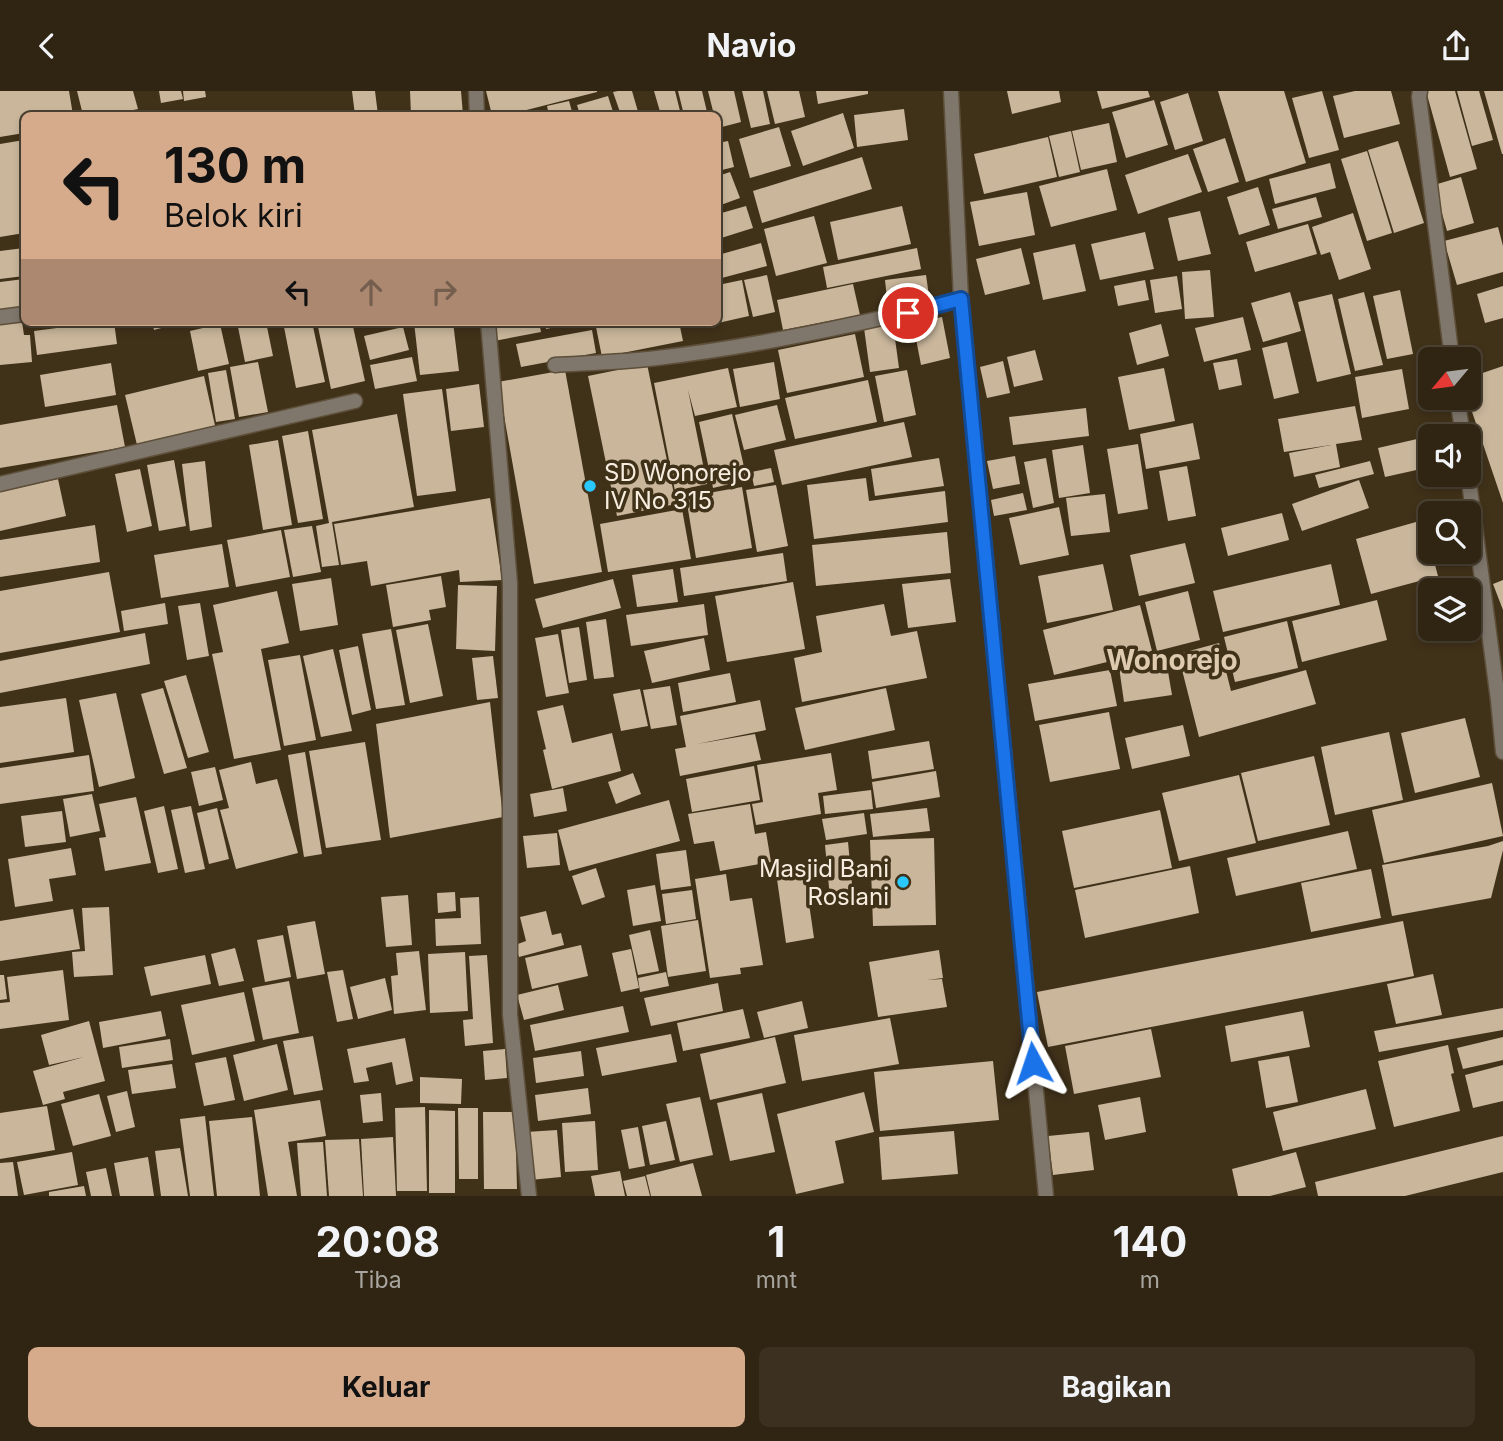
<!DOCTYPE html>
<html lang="id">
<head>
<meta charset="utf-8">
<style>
	:root { --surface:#302513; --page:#3c3121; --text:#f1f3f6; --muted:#a8a5a0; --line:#4b4233; --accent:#d6ab8b }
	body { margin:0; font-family:Inter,sans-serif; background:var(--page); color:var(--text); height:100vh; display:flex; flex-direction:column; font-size:26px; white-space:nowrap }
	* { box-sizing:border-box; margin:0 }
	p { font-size:23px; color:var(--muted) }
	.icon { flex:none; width:38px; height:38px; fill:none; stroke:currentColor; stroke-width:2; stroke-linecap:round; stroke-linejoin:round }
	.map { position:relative; height:1105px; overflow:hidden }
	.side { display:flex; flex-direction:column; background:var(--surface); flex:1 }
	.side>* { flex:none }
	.top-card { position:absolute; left:21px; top:21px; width:700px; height:214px; border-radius:10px; box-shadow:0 4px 10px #0003,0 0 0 2px var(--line); background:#d6ab8b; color:#111; overflow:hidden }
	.needle { width:46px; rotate:241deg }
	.fabs { position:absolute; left:1418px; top:256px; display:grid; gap:14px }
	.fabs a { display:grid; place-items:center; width:63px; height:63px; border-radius:10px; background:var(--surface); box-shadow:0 4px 10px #0003,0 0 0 2px var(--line); font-size:35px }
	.pin { position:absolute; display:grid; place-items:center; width:60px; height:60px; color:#fff; margin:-30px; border:4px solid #fff; border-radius:50%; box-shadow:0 2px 7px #0007 }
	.me { position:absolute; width:77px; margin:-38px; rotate:355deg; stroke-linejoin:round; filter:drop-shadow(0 0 5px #0008) }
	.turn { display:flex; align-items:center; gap:24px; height:147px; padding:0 28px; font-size:32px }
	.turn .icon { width:91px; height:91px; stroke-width:2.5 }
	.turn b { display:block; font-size:49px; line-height:60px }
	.lanes { display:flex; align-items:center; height:66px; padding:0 28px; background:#0003; justify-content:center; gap:35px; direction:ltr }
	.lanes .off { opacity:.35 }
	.eta { display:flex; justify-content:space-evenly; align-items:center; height:119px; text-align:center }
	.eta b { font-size:42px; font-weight:700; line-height:49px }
	.primary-button { display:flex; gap:14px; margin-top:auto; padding:14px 28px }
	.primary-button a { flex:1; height:80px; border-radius:10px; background:var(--accent); color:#111; font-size:28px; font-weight:700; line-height:80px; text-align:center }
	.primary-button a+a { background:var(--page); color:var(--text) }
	header { display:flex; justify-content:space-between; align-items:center; height:91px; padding:0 28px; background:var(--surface); font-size:32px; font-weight:700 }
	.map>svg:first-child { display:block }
	.building { fill:#c9b69b }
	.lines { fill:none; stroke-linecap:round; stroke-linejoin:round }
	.minor-casing { stroke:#5d4f39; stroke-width:17 }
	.minor { stroke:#7f776c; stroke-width:14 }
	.route-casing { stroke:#114b97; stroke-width:18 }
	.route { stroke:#1a73e8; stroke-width:12 }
	.poi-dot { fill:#29c8ff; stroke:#403119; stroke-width:2.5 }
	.labels { text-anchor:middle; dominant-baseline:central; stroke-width:7; stroke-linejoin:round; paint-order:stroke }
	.poi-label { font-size:24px; fill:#f7eddf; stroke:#403119; text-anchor:start }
	.quarter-label { font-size:28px; font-weight:bold; fill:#decbaf; stroke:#403119 }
</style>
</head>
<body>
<header><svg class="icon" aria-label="back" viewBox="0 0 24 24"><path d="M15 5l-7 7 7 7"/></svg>Navio<svg class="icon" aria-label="share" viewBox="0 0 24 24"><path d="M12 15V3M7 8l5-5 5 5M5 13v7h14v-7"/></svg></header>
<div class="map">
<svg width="1503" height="1105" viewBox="0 0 1503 1105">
	<rect width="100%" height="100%" fill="#403119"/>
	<g class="building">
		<path d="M0,0H69L73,24H24V42L0,46Z"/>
		<path d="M77,0H133L138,18L110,24H83Z"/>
		<path d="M159,0H181L183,8L161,12Z"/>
		<path d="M183,0H205L206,6L184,10Z"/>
		<path d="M352,0H375L378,24H355Z"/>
		<path d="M410,0H461L463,24H411Z"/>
		<path d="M486,0H597V1L507,24H492Z"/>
		<path d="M618,0H632L639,24H621L613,1Z"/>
		<path d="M654,0H675L681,24H661Z"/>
		<path d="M678,0H702L707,21L684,24Z"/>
		<path d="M708,0H734L741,31L718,37V24H714Z"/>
		<path d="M742,0H763L770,33L751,37Z"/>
		<path d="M767,0H799L805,26L775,33Z"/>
		<path d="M816,0H868V3L818,13Z"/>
		<path d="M1007,0H1059L1061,11L1012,23Z"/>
		<path d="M1097,0H1148L1150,6L1102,18Z"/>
		<path d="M1218,0H1284L1306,72L1246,91Z"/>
		<path d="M1322,0L1339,59L1309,67L1292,7Z"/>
		<path d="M1355,0H1391L1400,33L1344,47L1333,5Z"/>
		<path d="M1426,0H1455L1477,78L1450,86Z"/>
		<path d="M1457,0H1479L1493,49L1472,55Z"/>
		<path d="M1484,0H1503V63H1502Z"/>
		<path d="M1188,2L1203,50L1175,59L1160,11Z"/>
		<path d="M608,5L614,24H580L577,14Z"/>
		<path d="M1154,9L1168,54L1126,67L1112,21Z"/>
		<path d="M569,10L573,24H549L547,15Z"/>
		<path d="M904,18L908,49L857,56L854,24Z"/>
		<path d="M843,22L854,57L803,75L791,40Z"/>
		<path d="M1109,32L1117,71L1081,79L1072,40Z"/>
		<path d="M779,36L791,75L750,87L739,48Z"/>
		<path d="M1071,40L1080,81L1059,86L1049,45Z"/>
		<path d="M1048,46L1057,86L984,103L974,63Z"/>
		<path d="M1225,47L1239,91L1208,101L1193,58Z"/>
		<path d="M24,49V142L0,146V53Z"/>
		<path d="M728,50L734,76L718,80V52Z"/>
		<path d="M1398,50L1424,132L1394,142L1368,59Z"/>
		<path d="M1367,60L1392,142L1367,150L1341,68Z"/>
		<path d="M1188,63L1202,101L1138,123L1125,84Z"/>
		<path d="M862,66L872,98L762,132L753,100Z"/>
		<path d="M1330,72L1336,97L1275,113L1269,88Z"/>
		<path d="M1107,78L1117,119L1051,136L1039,95Z"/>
		<path d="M730,81L740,107L718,115V85Z"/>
		<path d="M1461,86L1474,132L1447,140L1434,94Z"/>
		<path d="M1258,96L1270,134L1239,144L1227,106Z"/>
		<path d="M1027,101L1035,144L979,155L970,111Z"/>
		<path d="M1316,106L1322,126L1278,138L1272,118Z"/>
		<path d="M746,115L753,137L718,148V123Z"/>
		<path d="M902,115L911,153L838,169L830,131Z"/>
		<path d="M1200,120L1211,163L1178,170L1168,127Z"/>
		<path d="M1353,122L1371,178L1339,189L1330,161L1321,164L1312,136Z"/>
		<path d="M814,125L827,172L776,185L764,138Z"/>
		<path d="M1308,133L1317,163L1255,181L1246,151Z"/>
		<path d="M1498,136L1503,155V181L1457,194L1444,150Z"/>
		<path d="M1145,141L1154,178L1100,189L1091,153Z"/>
		<path d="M761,152L767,175L718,188V164Z"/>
		<path d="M1075,153L1086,200L1043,209L1033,162Z"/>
		<path d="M24,157V185L0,188V160Z"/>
		<path d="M917,157L921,178L827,197L823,176Z"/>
		<path d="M1021,157L1030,193L985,204L976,168Z"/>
		<path d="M1210,179L1214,226L1185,228L1182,181Z"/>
		<path d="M767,184L775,221L753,226L744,189Z"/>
		<path d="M926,184L930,212L888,217L885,189Z"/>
		<path d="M1177,185L1182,218L1155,222L1150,189Z"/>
		<path d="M24,188V221L0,224V191Z"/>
		<path d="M742,189L749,225L718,232V194Z"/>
		<path d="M1145,189L1149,209L1118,215L1114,195Z"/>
		<path d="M853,193L860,224L783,239L777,209Z"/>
		<path d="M1503,195V227L1485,232L1477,203Z"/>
		<path d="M1400,199L1413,263L1387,268L1373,205Z"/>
		<path d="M1290,201L1301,240L1263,251L1251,212Z"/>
		<path d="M1364,201L1383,274L1355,280L1338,208Z"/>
		<path d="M1332,203L1351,283L1317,291L1298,211Z"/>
		<path d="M21,224L24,244H30L32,271L0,274V227Z"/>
		<path d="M942,226L950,267L921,274L913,232Z"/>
		<path d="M1243,226L1251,259L1204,271L1195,237Z"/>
		<path d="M103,231H114L117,253L37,264L34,240Z"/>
		<path d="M152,231H180V232L154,239Z"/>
		<path d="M237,231H266L273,265L245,271Z"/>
		<path d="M283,231H312L325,291L296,297Z"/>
		<path d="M317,231H352L365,290L331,298Z"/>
		<path d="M414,231H453L459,280L420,284Z"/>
		<path d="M490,231H539L541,241L494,250Z"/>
		<path d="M545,231H576V232L546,238Z"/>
		<path d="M622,231H679L683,250L602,266L596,236Z"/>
		<path d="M220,233L229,273L198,280L190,240Z"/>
		<path d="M893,233L899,277L870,281L864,237Z"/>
		<path d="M1161,233L1169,265L1137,274L1129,242Z"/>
		<path d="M403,236L409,259L370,269L364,245Z"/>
		<path d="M592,239L596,262L521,276L516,253Z"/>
		<path d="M855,243L864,286L787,302L778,259Z"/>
		<path d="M1287,251L1299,302L1274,308L1262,257Z"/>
		<path d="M1035,259L1043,289L1014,296L1007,266Z"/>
		<path d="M412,266L417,290L375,298L370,274Z"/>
		<path d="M1237,268L1242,294L1219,299L1213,272Z"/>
		<path d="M1003,270L1010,302L987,307L980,276Z"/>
		<path d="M258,271L268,321L239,326L230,276Z"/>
		<path d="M774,271L780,308L740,316L733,278Z"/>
		<path d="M111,272L116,304L45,316L40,284Z"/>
		<path d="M647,273L676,413L617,425L588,285Z"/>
		<path d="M1503,275V412L1467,306L1468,287Z"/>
		<path d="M728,277L737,316L695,325L688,299L707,393L675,400L654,292Z"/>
		<path d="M1164,277L1175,330L1129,339L1118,286Z"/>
		<path d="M1402,278L1409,318L1362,327L1355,286Z"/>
		<path d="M226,279L235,328L216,331L208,282Z"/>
		<path d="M565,279L602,481L534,493L498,291Z"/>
		<path d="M907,279L916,324L884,331L875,285Z"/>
		<path d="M204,285L216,339L138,358L125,304Z"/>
		<path d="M868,289L877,331L795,348L785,307Z"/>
		<path d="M479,293L484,336L451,340L446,298Z"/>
		<path d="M442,298L456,400L417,405L403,303Z"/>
		<path d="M117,314L125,356L0,377V334Z"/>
		<path d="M777,314L786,349L744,359L735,324Z"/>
		<path d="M1355,315L1362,349L1336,353L1340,376L1294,386L1289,362L1331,354L1284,361L1278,328Z"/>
		<path d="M1086,317L1089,345L1013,354L1009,326Z"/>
		<path d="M397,323L414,416L332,431L339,474L322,476L316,435L329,432L312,339Z"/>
		<path d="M732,323L747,389L713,397L699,331Z"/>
		<path d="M904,331L912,366L782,394L774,359Z"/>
		<path d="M1193,332L1200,368L1146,378L1140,343Z"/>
		<path d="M308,340L323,428L298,432L282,345Z"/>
		<path d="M1430,345V376L1385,386L1378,357Z"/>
		<path d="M278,349L292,434L263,439L249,354Z"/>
		<path d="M1138,353L1148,418L1118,423L1107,358Z"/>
		<path d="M1083,354L1090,402L1059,407L1052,359Z"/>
		<path d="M1015,365L1020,393L993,398L987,370Z"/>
		<path d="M939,367L944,395L875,405L871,378Z"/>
		<path d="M1046,367L1054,412L1033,417L1024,371Z"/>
		<path d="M174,369L186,435L159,440L147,374Z"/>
		<path d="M205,370L212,436L190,440L182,373Z"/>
		<path d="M1370,370L1374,383L1319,397L1315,384Z"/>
		<path d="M1187,375L1196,425L1168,430L1159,380Z"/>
		<path d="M771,377L774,391L754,395L751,381Z"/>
		<path d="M140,378L152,435L127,441L115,383Z"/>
		<path d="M866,387L869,410L945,400L948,431L814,448L807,394Z"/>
		<path d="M58,388L66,425L0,440V401Z"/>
		<path d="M1359,389L1369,417L1302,440L1292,413Z"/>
		<path d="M776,394L788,455L757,461L746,399Z"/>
		<path d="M742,396L752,457L696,467L686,406Z"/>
		<path d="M1023,402L1027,419L994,425L991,409Z"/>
		<path d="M1105,403L1110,441L1071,445L1066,407Z"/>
		<path d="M490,407L502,489L460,491L459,479L371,495L367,470L341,474L334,433Z"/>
		<path d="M1059,416L1069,464L1020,474L1009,427Z"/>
		<path d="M682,418L691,468L608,481L600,433Z"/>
		<path d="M1282,422L1289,449L1228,465L1221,437Z"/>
		<path d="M1423,429L1438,485L1371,503L1356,448Z"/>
		<path d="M95,434L100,471L0,486V449Z"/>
		<path d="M312,435L321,481L293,486L284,439Z"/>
		<path d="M281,439L290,486L236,496L227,449Z"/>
		<path d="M947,441L951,482L816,495L812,454Z"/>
		<path d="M1185,452L1195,492L1139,505L1130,464Z"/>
		<path d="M222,453L229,496L161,507L154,464Z"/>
		<path d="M783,462L787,490L684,505L680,477Z"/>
		<path d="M1103,473L1113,519L1047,532L1038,485Z"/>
		<path d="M1331,473L1340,514L1223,541L1213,500Z"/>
		<path d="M673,478L678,511L637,516L632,484Z"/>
		<path d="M109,481L120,541L0,562V500Z"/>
		<path d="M441,485L446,516L429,519L431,529L393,536L386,494Z"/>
		<path d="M331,487L338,534L300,540L292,493Z"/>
		<path d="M613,488L621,517L543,537L535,508Z"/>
		<path d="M950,488L956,531L908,537L902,493Z"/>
		<path d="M1503,489V519L1493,493Z"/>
		<path d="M793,491L805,558L727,571L715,505Z"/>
		<path d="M458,494L497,495L495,560L456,558Z"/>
		<path d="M277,500L289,552L261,558L281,659L234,668L212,563L223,561L213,514Z"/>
		<path d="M1188,500L1200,549L1157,560L1145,511Z"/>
		<path d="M1377,509L1387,549L1302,571L1292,530Z"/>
		<path d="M165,512L168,533L124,540L121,520Z"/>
		<path d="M200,512L209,565L187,569L178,515Z"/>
		<path d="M704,513L708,544L631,555L626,524Z"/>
		<path d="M884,513L891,545L917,540L927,587L802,611L794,567L822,561L816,525Z"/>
		<path d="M1140,514L1152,560L1054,584L1043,539Z"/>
		<path d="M606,528L614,586L594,588L586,531Z"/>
		<path d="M1287,530L1298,577L1235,591L1224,546Z"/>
		<path d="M428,533L443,605L410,612L396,539Z"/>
		<path d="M579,536L587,589L569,592L561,539Z"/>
		<path d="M391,538L405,614L376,618L362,543Z"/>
		<path d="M145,542L150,573L0,602V570Z"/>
		<path d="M558,543L569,602L546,606L535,547Z"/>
		<path d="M704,547L710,579L652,592L644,560Z"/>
		<path d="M1219,552L1231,600L1306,579L1316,613L1199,646L1178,563Z"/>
		<path d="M358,555L371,619L352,624L339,559Z"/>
		<path d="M333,558L352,640L321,646L303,565Z"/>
		<path d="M300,564L316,649L284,655L268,569Z"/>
		<path d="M493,565L498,607L477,609L472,567Z"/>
		<path d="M1166,569L1172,604L1124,611L1119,576Z"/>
		<path d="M1110,579L1117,615L1035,630L1028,593Z"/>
		<path d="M730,582L736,611L683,621L678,592Z"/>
		<path d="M186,584L209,661L188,667L164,590Z"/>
		<path d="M670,595L677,634L651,638L643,599Z"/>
		<path d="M163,597L187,677L164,683L141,603Z"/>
		<path d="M886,597L895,639L805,659L795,617Z"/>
		<path d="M640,598L648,635L621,640L613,603Z"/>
		<path d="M116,602L135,687L99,696L79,609Z"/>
		<path d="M66,607L74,661L0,672V616Z"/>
		<path d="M760,609L766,639L697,653L755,643L761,669L680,685L675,658L686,656L680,625Z"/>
		<path d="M490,611L503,726L390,747L376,633Z"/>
		<path d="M563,614L572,652L612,642L621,680L552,698L543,659L546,658L537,620Z"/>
		<path d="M1109,621L1120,678L1050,691L1039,634Z"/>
		<path d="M1465,627L1480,686L1415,702L1401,642Z"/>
		<path d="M1183,634L1190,665L1132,678L1125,647Z"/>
		<path d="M1389,641L1403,709L1335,724L1321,656Z"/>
		<path d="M929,650L934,678L872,688L868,660Z"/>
		<path d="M365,651L381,749L326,757L309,660Z"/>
		<path d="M305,661L322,763L304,766L288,664Z"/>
		<path d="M831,662L837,699L818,702L821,723L756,734L752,713L763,711L757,674Z"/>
		<path d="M89,664L94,700L0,713V677Z"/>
		<path d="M1314,665L1330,734L1258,750L1241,682Z"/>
		<path d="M251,671L256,693L277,688L298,762L236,778L220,719L229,717L219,679Z"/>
		<path d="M754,675L760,709L692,721L686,688Z"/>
		<path d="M215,676L223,709L199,715L191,681Z"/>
		<path d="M936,680L940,706L876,717L872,691Z"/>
		<path d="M633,682L641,703L616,713L608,691Z"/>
		<path d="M1239,684L1256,752L1179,770L1162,702Z"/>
		<path d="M1492,692L1503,745L1384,772L1372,719Z"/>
		<path d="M563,697L567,720L534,726L530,703Z"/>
		<path d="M871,699L873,718L825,723L823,705Z"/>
		<path d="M92,703L100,740L70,746L63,708Z"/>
		<path d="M136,706L151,772L105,780L99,747L106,746L99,713Z"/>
		<path d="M669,709L680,750L569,780L558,739Z"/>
		<path d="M750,713L755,743L766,741L771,771L720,780L714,750L694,753L688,723Z"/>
		<path d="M164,715L178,778L158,782L144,720Z"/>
		<path d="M191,715L205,778L185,782L171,719Z"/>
		<path d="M217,717L229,768L209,773L197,722Z"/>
		<path d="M927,717L930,740L873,746L870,723Z"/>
		<path d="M1160,719L1172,777L1074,797L1062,740Z"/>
		<path d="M62,720L66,751L25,756L21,725Z"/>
		<path d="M864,722L867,743L826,749L822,728Z"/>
		<path d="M1348,740L1357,778L1236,805L1227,767Z"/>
		<path d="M557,742L560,774L527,777L523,745Z"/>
		<path d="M934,747L936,834L873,835L870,749Z"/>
		<path d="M1503,750V759L1491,807L1392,825L1382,774L1488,755Z"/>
		<path d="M848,751L853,804L830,807L825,754Z"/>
		<path d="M71,757L76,784L49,788L53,810L15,816L8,768Z"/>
		<path d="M686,759L691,795L661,799L656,763Z"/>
		<path d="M1190,775L1199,822L1085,847L1075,799Z"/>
		<path d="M596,777L605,806L582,814L572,785Z"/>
		<path d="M804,778L814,847L786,852L776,781Z"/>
		<path d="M1371,778L1381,827L1311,841L1301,792Z"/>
		<path d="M726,783L730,810L752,807L763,874L740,877L741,883L710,887L695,788Z"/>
		<path d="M655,794L661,830L633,835L627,799Z"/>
		<path d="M692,799L696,828L666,833L662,803Z"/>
		<path d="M455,801L456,820L438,822L437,802Z"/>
		<path d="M408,804L412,854L386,856L381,806Z"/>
		<path d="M479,806L481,853L436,855L435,828L461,827L460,807Z"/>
		<path d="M109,816L113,884L74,886L72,861L85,860L82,817Z"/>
		<path d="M73,818L80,858L0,870V830Z"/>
		<path d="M546,820L552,844L561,842L564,854L519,866L515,854L526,850L520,826Z"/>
		<path d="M698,829L706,880L668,886L661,835Z"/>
		<path d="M315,830L325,883L297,888L287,835Z"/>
		<path d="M1403,830L1414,885L1048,956L1037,901Z"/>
		<path d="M650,839L659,880L638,884L629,844Z"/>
		<path d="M283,844L291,886L265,891L257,849Z"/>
		<path d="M581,854L588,885L532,898L525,867Z"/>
		<path d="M235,857L244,890L219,895L211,863Z"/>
		<path d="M631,858L639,897L621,901L612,862Z"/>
		<path d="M939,859L943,887L927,889L942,888L947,916L878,926L869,871Z"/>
		<path d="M419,860L426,919L394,923L391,885L398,884L396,862Z"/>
		<path d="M465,861L468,920L430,922L428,863Z"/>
		<path d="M205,864L211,893L151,905L144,876Z"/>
		<path d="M487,864L493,952L465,955L463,929L473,928L469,865Z"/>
		<path d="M63,879L69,929L0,938V912L10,911L7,886Z"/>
		<path d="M343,879L353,928L337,931L327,881Z"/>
		<path d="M666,881L669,895L640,901L638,887Z"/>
		<path d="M1433,883L1442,924L1396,933L1387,893Z"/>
		<path d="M0,884H4L7,908L0,909Z"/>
		<path d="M385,887L392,919L358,928L350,896Z"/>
		<path d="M289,890L299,942L263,949L252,897Z"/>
		<path d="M718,892L723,920L651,935L644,907Z"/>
		<path d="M558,894L564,919L524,929L517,904Z"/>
		<path d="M244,901L255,950L192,964L181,914Z"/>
		<path d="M802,910L808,937L764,947L757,921Z"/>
		<path d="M623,915L629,941L535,960L530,934Z"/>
		<path d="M1503,917V939L1379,961L1374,940Z"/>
		<path d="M743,918L750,947L683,960L677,932Z"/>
		<path d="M161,920L166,945L103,957L99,931Z"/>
		<path d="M1303,920L1310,956L1231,971L1225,935Z"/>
		<path d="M890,927L899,973L802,990L794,944Z"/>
		<path d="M89,930L105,990L63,1001L65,1008L43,1014L33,980L84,966L49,974L41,944Z"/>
		<path d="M1151,938L1161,986L1074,1003L1065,955Z"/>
		<path d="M671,943L677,971L602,985L596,957Z"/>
		<path d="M313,945L323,999L294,1004L283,950Z"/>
		<path d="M775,946L786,992L710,1009L700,963Z"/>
		<path d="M1503,946V969L1463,978L1457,957Z"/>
		<path d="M405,947L413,990L396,994L392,971L366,977L369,990L354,992L347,958Z"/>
		<path d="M170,948L173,969L122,977L119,956Z"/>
		<path d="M277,953L288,999L244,1010L233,964Z"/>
		<path d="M1448,954L1454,982L1451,983L1460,1020L1394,1036L1378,970Z"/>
		<path d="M505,958L507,987L485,989L483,960Z"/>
		<path d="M581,960L584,985L536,992L533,967Z"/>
		<path d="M1289,965L1298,1011L1266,1017L1258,970Z"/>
		<path d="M226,966L235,1009L204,1015L195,972Z"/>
		<path d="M993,970L999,1029L880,1040L874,981Z"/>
		<path d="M172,973L176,997L132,1003L128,979Z"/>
		<path d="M1503,974V1010L1473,1017L1465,984Z"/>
		<path d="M420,986L462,988L461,1013L420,1012Z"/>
		<path d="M588,997L591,1023L538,1030L535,1004Z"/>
		<path d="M1366,998L1376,1038L1283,1060L1273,1021Z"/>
		<path d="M127,1000L135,1036L116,1041L107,1005Z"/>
		<path d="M864,1001L874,1041L835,1050L844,1092L796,1103L777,1023Z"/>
		<path d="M381,1002L383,1030L363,1032L360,1004Z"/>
		<path d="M762,1002L775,1061L730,1070L717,1012Z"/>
		<path d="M99,1003L111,1045L73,1055L61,1013Z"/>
		<path d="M700,1006L713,1064L680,1071L666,1013Z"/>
		<path d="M1140,1006L1146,1041L1105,1049L1098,1014Z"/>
		<path d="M320,1009L326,1045L288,1051L297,1105H268L254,1019Z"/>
		<path d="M47,1015L55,1059L0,1068V1022Z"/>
		<path d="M425,1016L427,1100H397L395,1017Z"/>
		<path d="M458,1017H478V1088H459Z"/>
		<path d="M429,1019L455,1020V1102H429Z"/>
		<path d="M483,1021H515L517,1098H484Z"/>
		<path d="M205,1025L214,1105H190L180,1028Z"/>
		<path d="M252,1026L260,1105H217L209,1030Z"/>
		<path d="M595,1030L598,1079L565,1081L562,1032Z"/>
		<path d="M666,1030L675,1069L650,1074L642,1035Z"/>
		<path d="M638,1036L645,1075L629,1078L621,1039Z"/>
		<path d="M557,1039L561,1086L530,1089L526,1041Z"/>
		<path d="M954,1040L958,1083L882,1089L879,1046Z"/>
		<path d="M1089,1041L1094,1079L1053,1084L1048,1045Z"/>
		<path d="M1503,1045V1081L1405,1105H1318L1315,1091Z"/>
		<path d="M393,1046L396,1105H364L361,1048Z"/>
		<path d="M359,1048L363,1105H329L325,1049Z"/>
		<path d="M323,1051L327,1105H301L297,1052Z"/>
		<path d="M180,1057L188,1105H161L155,1060Z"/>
		<path d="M72,1061L78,1094L24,1104L17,1071Z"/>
		<path d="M1296,1061L1306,1096L1270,1105H1238L1232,1078Z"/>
		<path d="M148,1066L154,1105H120L114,1072Z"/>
		<path d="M13,1071L18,1105H0V1072Z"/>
		<path d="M693,1072L702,1105H651L646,1084Z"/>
		<path d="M106,1077L112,1105H91L86,1081Z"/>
		<path d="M620,1080L625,1105H595L591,1085Z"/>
		<path d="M645,1085L650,1105H627L623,1090Z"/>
		<path d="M84,1095L86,1105H49V1101Z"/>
	</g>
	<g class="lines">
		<defs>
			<g id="minor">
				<path d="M476,0L477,24"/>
				<path d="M951,0L961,208L1046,1105"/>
				<path d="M1420,0L1419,6L1452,268"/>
				<path d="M0,226L24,223"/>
				<path d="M488,231L510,492V924L529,1105"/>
				<path d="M555,274C589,272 623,271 657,267C759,255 862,233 961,208"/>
				<path d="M1457,306L1463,345"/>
				<path d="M1468,383L1498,609L1503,661"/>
				<path d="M0,393L355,310"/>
			</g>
		</defs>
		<use href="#minor" class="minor-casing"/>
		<use href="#minor" class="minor"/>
	</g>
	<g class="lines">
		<defs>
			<path id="route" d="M908,222L961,208L1033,972"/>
		</defs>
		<use href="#route" class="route-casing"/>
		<use href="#route" class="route"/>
	</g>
	<g class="poi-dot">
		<circle cx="590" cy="395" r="7"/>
		<circle cx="903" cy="791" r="7"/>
	</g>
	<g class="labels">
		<g class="poi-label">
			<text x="604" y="381">SD Wonorejo<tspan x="604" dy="28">IV No 315</tspan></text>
			<text x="889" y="777" text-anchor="end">Masjid Bani<tspan x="889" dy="28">Roslani</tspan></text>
		</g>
		<g class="quarter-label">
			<text x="1172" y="569">Wonorejo</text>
		</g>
	</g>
</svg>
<div class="fabs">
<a><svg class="needle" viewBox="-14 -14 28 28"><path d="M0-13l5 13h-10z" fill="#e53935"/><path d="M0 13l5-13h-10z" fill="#a8a5a0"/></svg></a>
<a><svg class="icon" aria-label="sound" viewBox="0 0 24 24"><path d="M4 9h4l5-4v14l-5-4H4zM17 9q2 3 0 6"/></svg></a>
<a><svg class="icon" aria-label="search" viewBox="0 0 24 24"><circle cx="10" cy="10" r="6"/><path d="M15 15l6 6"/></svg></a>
<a><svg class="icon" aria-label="layers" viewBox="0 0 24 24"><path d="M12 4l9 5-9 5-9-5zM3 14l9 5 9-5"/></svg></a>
</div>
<div class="pin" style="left:908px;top:222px;background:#d93025"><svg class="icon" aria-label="arrive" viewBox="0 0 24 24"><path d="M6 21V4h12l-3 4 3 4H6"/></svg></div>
<svg class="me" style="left:1033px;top:972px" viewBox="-20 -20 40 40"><path d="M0-17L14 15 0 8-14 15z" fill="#1a73e8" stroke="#fff" stroke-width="4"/></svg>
<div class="top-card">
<div class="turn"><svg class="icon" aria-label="left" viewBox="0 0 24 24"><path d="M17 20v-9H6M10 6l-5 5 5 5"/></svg><div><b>130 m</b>Belok kiri</div></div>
<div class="lanes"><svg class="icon" aria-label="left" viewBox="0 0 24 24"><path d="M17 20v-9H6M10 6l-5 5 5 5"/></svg><svg class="icon off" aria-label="ahead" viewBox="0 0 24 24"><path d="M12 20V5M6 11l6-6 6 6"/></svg><svg class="icon off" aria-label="right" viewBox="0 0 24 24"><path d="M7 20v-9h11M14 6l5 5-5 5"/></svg></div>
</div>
</div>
<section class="side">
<div class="eta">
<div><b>20:08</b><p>Tiba</p></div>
<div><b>1</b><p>mnt</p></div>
<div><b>140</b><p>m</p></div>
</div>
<div class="primary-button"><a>Keluar</a><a>Bagikan</a></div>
</section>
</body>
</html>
